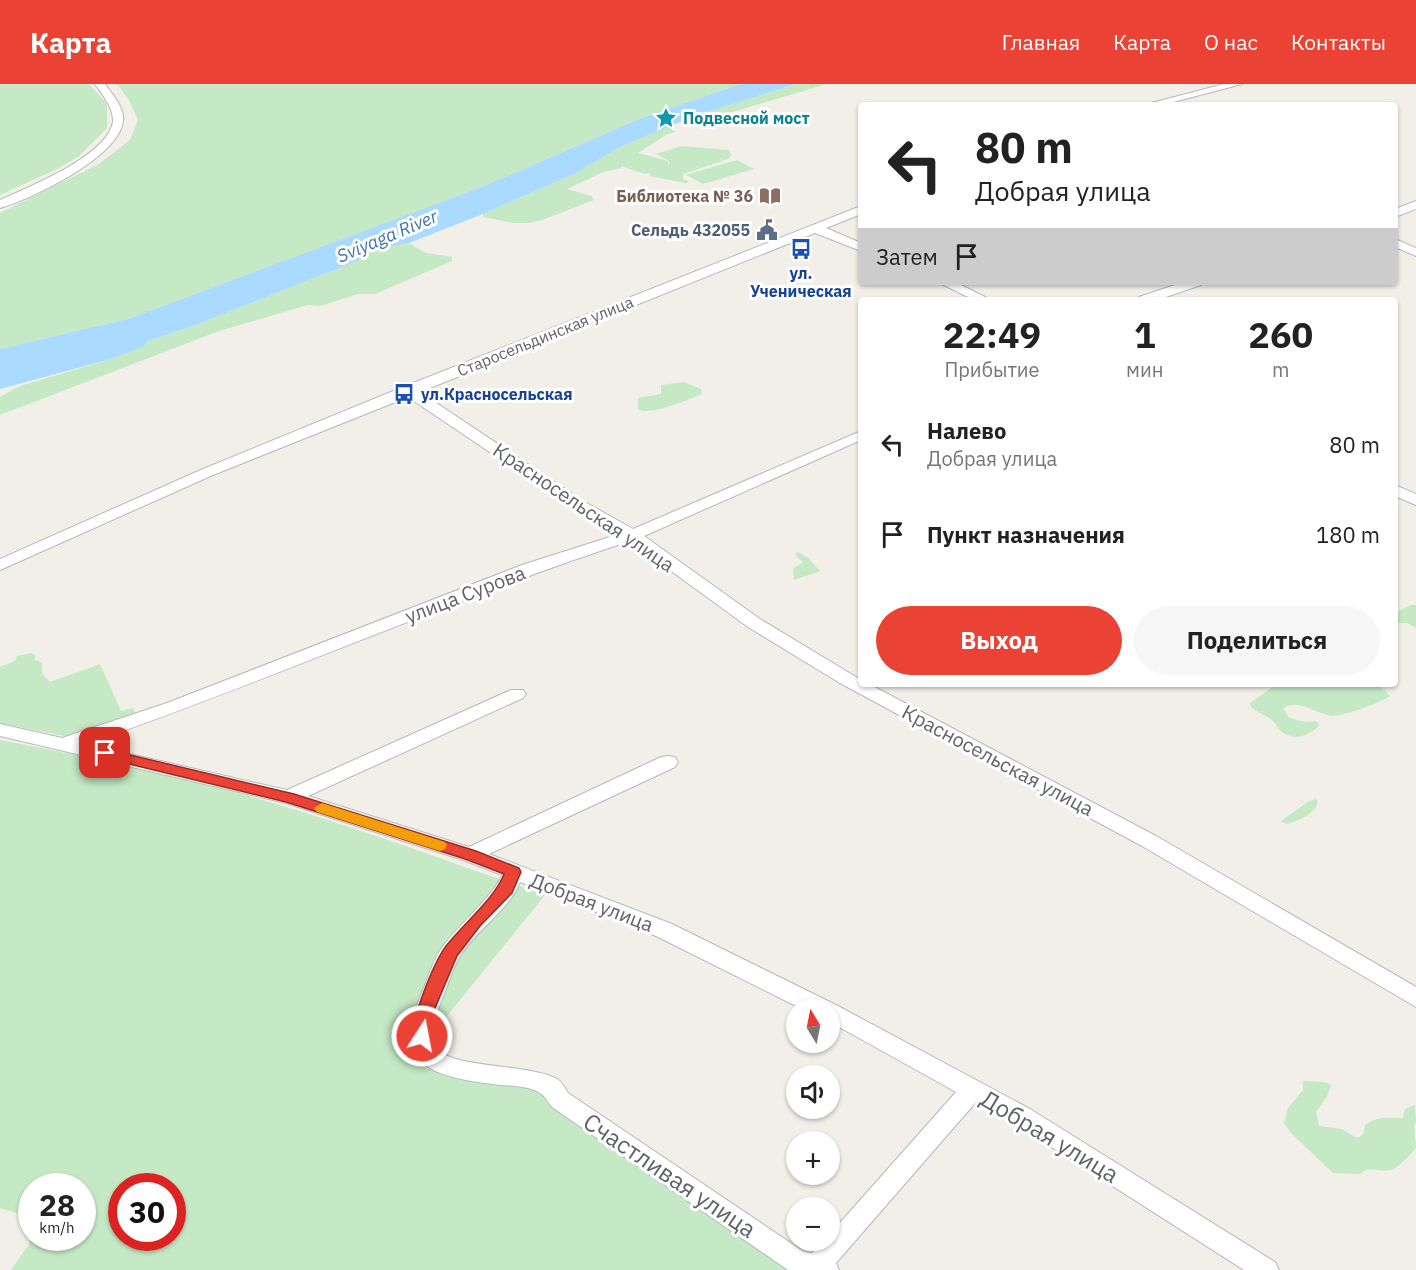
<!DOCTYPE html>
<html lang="ru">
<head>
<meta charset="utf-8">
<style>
	:root { --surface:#fff; --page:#f6f6f6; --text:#222; --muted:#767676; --accent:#ea4335 }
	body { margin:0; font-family:"IBM Plex Sans",sans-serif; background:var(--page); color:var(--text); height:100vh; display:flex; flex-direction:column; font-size:22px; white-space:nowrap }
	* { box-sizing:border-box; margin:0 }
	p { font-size:20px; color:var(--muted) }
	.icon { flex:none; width:33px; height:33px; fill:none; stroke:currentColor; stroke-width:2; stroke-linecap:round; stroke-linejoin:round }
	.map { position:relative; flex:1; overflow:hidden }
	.side { position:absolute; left:858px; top:213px; width:540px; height:390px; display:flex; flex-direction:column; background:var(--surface); border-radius:6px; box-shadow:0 2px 4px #0004 }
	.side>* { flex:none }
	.hud { position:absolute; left:858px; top:18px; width:540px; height:183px; border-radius:6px; box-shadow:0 2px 4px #0004; background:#fff; color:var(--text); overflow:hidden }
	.needle { width:39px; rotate:350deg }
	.buttons { position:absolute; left:786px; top:915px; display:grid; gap:12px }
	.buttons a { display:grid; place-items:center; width:54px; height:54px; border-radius:50%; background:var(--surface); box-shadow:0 2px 4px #0004; font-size:30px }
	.speed { position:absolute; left:18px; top:1089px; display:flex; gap:12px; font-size:30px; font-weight:700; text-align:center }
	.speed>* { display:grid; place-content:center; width:78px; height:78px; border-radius:50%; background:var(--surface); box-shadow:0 2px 4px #0004; line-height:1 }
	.speed small { font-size:15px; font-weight:400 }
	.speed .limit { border:9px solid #d22; background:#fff; color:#111 }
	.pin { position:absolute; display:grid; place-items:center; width:51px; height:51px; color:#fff; margin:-26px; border-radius:12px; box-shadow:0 3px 9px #0006 }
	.me { position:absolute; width:66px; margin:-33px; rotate:11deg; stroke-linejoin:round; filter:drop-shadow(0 0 4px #0008) }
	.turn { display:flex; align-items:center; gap:21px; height:126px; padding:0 18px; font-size:27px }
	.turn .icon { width:78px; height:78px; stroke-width:2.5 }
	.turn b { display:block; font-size:42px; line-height:51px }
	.then { display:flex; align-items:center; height:57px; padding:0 18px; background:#0003; gap:12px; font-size:22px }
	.eta { display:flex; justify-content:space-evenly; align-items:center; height:102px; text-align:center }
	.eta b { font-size:36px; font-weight:700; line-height:42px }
	.button { display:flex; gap:12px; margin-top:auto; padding:12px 18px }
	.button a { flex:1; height:69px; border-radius:36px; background:var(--accent); color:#fff; font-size:24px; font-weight:700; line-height:69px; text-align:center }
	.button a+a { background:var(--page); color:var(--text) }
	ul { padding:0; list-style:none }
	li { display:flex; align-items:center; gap:18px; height:90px; padding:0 18px }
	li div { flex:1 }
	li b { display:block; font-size:22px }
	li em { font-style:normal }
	header { display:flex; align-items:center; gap:36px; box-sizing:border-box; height:84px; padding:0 30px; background:var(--accent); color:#fff }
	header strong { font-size:28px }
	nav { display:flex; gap:33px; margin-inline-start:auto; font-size:21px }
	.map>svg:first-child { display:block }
	.green { fill:#c5e8c5; fill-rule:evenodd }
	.water { fill:#aadaff }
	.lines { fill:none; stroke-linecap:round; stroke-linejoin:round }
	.minor-casing { stroke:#b5b8bc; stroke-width:2 }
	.minor { fill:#fff; fill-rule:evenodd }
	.route { fill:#ea4335; stroke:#982c22; stroke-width:1.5 }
	.slow { fill:#f59e0b }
	.labels { text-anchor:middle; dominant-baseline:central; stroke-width:6; stroke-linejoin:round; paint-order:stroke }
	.far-culture-label { font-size:16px; font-weight:bold; fill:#0d838f; stroke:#fff; text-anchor:start }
	.far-education-label { font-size:16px; font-weight:bold; fill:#785e54; stroke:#fff; text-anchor:end }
	.far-service-label { font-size:16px; font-weight:bold; fill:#4e5e75; stroke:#fff; text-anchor:end }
	.far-transit-label { font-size:16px; font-weight:bold; fill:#164399; stroke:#fff }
	.far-street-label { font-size:16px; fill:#5f6368; stroke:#fff }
	.far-water-label { font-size:18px; font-style:italic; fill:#4174aa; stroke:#fff }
	.street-label { font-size:20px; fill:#5f6368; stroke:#fff }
	.near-street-label { font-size:24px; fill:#5f6368; stroke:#fff }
</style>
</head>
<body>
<header>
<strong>Карта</strong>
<nav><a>Главная</a><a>Карта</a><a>О нас</a><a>Контакты</a></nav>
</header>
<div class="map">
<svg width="1416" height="1186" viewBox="0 0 1416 1186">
	<rect width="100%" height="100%" fill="#f1efe8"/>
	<g class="green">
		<path d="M0,0H89L107,20V44L79,72L59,84L0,111Z"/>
		<path d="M117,0H741L639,35L484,102L128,235L0,265V129L99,80L130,56L138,36L129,16Z"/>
		<path d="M795,0H827L729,29L705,39L687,37L692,33Z"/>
		<path d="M667,43H674L675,48L666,51L638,69L668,77L669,83V77L656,70L682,62L729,66L731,71L728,75L683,90V95L689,98L685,99L650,92V89L645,90L621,82V84L603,88L567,105L591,112L594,116L542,136L528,139H514L483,133V130L576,89L622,62Z"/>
		<path d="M737,76L754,85L703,100L686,91Z"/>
		<path d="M409,159L426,169L452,173V177L375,210H358L320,222L308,221L219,247L0,331V313L20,302L111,275L143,263L148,257L190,243L357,177L370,167Z"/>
		<path d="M684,298L701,305L702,310C689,315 649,333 638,325V314L661,310V301Z"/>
		<path d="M798,468L808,474L820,487L794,496L793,485L803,478L795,471Z"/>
		<path d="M1411,521H1416V544L1407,539H1395V529Z"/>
		<path d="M31,569L35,571V576L42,579V590L50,598L100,580L121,627L133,624L136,631L64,652L0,639V583L15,577L17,572Z"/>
		<path d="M1277,600H1378L1390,612C1380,619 1344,632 1332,632C1315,630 1301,614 1283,624L1289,634L1305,638L1316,637L1319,640L1318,643C1307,652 1295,657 1282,648C1278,645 1276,639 1272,636C1266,631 1258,629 1251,623L1250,619Z"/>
		<path d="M0,656C77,671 155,686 231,707C337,736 441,775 545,811L417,969L425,984L458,993L529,1000L576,1038L789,1186H11L29,1160L31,1151L32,1154H82V1102H32L31,1133L0,1124ZM122,1102H172V1154H122Z"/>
		<path d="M1316,715L1318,717C1316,730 1299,736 1287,740L1281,737L1309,717Z"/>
		<path d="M1303,997L1324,998L1331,1001L1327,1012L1316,1028L1319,1042L1342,1045L1355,1053H1360L1364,1049L1365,1041C1378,1032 1388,1034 1403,1034L1405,1025L1415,1021L1416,1038L1414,1042L1416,1064C1411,1070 1398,1084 1391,1086C1379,1089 1369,1081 1360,1090L1333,1089L1291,1049L1284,1039L1288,1024L1303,1006Z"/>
	</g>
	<path class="water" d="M741,0H795L692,33L622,62L576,89L483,130L409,159L370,167L357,177L190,243L148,257L143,263L111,275L0,305V265L128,235L484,102L639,35Z"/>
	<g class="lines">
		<defs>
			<g id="minor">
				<path d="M95,0H105C112,10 125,24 123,37C119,73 32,115 0,124V116C29,103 107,72 113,38C114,24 102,10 95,0Z"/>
				<path d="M1224,0H1242L1162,21H1144Z"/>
				<path d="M1416,117V125L1395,133V125Z"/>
				<path d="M861,122V130L826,144L861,159V167L815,149L420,308L583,417L633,445L861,347V356L644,452L760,535L861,596V600H869L1156,752L1416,903V923L1142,762L840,599L748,543L630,457C446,517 269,597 86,660L287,706L511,606H523L526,610L523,614L308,712L469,763L661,673L668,672L675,673L678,678L675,683L489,770L672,840L838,922L1030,1025L1275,1178L1279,1186H1244L1014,1039L976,1018L836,1179L839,1186H788L552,1023C548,1018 545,1012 540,1009C529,1002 514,1002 500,1001C440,993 389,987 421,911C428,895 433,875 444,861C459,841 494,811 502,791L463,776L286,719L0,652V640L62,654L167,619L522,481L619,450L571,423L408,313L213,391L0,486V475L203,385L403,303ZM520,798L656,852L804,926H830V938L956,1008L830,1150V1156H823L812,1169L804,1168L568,1009C565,1004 562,998 557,995C529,979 448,985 436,963C428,948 438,924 444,910C449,898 453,883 460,872C475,847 510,825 520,798Z"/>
				<path d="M1395,155L1416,164V172L1395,163Z"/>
				<path d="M938,198H955L991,216H974Z"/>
				<path d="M1184,198H1202L1201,201L1157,216H1138L1139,213Z"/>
				<path d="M1395,401L1416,410V421L1395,412Z"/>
			</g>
		</defs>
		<use href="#minor" class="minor-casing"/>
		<use href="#minor" class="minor"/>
	</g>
	<path class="route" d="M105,665L294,710L476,767L519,784L521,788L512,809L480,842L457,872L433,929L428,957L422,959L415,957C407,941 435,877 446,862C463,840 495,814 504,790L465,775L286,718L100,673L98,669Z"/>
	<path class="slow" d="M322,719L445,758L447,761L445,765L440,767L317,728L314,724Z"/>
	<defs>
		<symbol id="sight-bare" viewBox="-9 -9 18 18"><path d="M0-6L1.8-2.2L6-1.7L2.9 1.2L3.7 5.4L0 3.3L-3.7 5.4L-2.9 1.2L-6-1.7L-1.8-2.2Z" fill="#0f9aa8" stroke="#fff" stroke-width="2.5" paint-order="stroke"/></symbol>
		<symbol id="library-bare" viewBox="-9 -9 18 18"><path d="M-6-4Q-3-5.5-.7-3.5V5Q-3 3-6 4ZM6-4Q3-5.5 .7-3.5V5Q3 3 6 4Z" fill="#8d6e63" stroke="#fff" stroke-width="2.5" paint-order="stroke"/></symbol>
		<symbol id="civic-bare" viewBox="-9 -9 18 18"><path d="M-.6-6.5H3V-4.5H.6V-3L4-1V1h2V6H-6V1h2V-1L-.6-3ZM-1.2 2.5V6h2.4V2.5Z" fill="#5c6f8a" stroke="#fff" stroke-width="2.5" paint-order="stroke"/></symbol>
		<symbol id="bus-bare" viewBox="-9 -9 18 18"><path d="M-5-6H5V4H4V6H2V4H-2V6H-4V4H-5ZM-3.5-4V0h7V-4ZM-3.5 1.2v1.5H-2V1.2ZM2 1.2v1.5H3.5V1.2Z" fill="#1a4fb4" stroke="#fff" stroke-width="2.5" paint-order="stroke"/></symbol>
	</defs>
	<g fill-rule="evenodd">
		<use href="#sight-bare" x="651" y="19" width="30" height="30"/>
		<use href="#library-bare" x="755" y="97" width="30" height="30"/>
		<use href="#civic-bare" x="752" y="131" width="30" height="30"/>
		<use href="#bus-bare" x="786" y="150" width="30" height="30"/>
		<use href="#bus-bare" x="389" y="295" width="30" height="30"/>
	</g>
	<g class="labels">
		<g class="far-culture-label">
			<text x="683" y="34">Подвесной мост</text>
		</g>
		<g class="far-education-label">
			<text x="753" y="112">Библиотека № 36</text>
		</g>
		<g class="far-service-label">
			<text x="750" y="146">Сельдь 432055</text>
		</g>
		<g class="far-transit-label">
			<text x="801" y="189">ул.<tspan x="801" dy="18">Ученическая</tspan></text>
			<text x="421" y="310" text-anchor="start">ул.Красносельская</text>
		</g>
		<g class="far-street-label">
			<text transform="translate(545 252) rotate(-22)">Старосельдинская улица</text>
		</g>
		<g class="far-water-label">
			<text transform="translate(387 152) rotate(-23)">Sviyaga River</text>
		</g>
		<g class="street-label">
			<text transform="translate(584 423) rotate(34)">Красносельская улица</text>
			<text transform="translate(465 510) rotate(-21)">улица Сурова</text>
			<text transform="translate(998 676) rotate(28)">Красносельская улица</text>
			<text transform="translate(592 818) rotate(21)">Добрая улица</text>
		</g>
		<g class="near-street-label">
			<text transform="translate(1050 1052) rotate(31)">Добрая улица</text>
			<text transform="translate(670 1091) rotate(34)">Счастливая улица</text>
		</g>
	</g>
</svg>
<div class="buttons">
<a><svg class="needle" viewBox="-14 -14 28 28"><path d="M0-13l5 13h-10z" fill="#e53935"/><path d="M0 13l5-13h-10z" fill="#767676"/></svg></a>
<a><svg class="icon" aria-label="sound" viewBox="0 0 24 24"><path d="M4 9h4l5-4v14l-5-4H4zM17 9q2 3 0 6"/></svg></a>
<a>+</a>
<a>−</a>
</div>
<div class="speed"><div>28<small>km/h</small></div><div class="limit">30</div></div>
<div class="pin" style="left:105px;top:669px;background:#d93025"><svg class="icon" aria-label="arrive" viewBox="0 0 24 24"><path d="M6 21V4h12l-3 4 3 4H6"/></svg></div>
<svg class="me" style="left:422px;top:952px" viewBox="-20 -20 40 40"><circle r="17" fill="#ea4335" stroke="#fff" stroke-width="3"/><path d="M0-11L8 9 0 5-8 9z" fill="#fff"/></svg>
<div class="hud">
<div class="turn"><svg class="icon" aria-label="left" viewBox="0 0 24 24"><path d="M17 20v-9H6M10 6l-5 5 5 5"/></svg><div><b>80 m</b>Добрая улица</div></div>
<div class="then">Затем<svg class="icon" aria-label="arrive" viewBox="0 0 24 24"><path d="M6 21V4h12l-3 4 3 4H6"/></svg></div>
</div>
<section class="side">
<div class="eta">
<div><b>22:49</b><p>Прибытие</p></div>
<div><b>1</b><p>мин</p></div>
<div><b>260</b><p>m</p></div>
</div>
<ul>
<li><svg class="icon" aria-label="left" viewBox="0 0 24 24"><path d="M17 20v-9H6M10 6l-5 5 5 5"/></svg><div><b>Налево</b><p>Добрая улица</p></div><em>80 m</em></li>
<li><svg class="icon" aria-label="arrive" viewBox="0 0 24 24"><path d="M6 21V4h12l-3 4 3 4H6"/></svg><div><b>Пункт назначения</b></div><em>180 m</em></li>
</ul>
<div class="button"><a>Выход</a><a>Поделиться</a></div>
</section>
</div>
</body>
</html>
